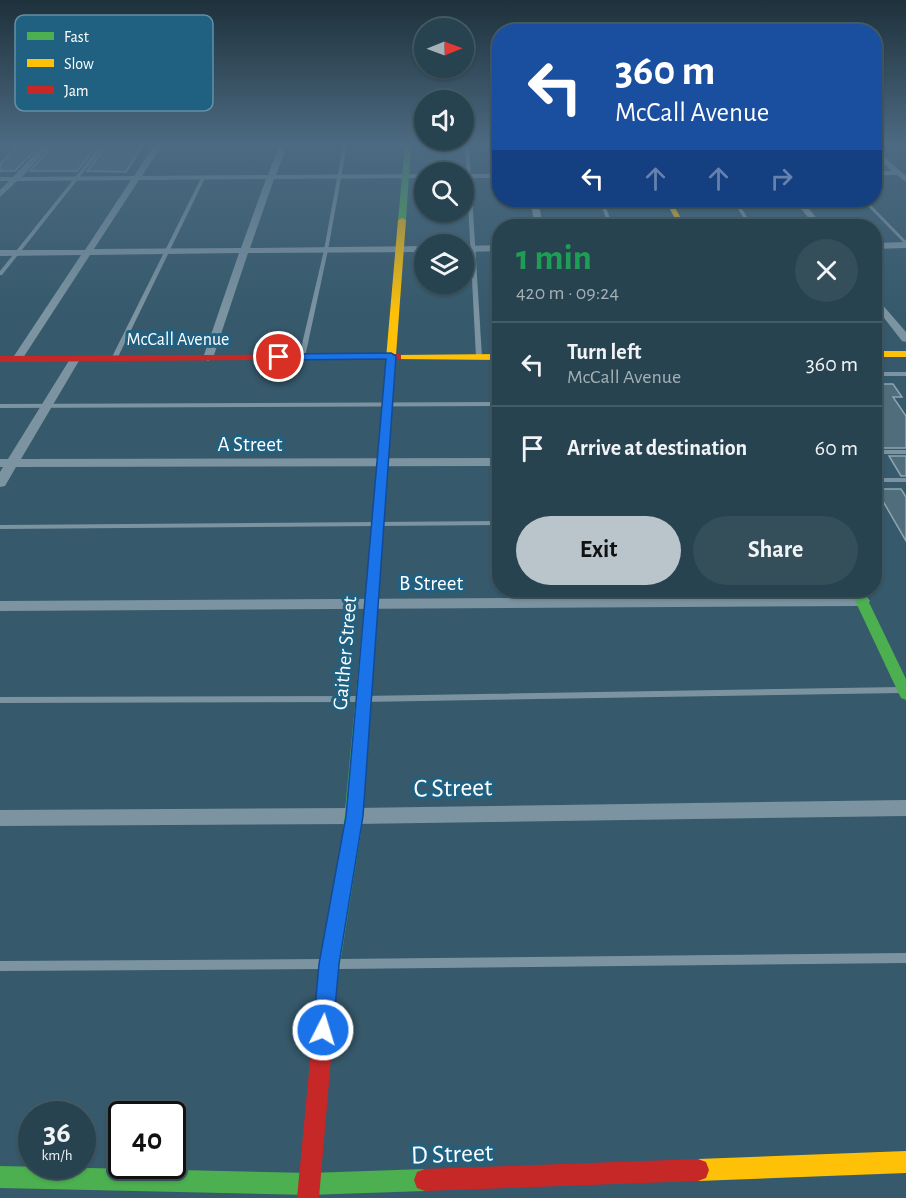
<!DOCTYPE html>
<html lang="en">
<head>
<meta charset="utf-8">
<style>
	:root { --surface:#284350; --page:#344e5a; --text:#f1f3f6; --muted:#a5b0b7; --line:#445c67; --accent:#b9c5cb }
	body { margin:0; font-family:"Alegreya Sans",sans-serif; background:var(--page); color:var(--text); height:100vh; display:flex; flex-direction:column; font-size:22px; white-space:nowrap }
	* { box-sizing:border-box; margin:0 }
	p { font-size:20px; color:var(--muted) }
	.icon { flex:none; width:33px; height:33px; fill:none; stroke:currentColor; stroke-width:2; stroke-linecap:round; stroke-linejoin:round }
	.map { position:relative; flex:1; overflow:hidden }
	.drawer { position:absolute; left:492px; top:219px; width:390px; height:378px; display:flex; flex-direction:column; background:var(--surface); border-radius:24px; box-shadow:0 2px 4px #0004,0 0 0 2px var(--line) }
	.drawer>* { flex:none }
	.top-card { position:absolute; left:492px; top:24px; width:390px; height:183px; border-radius:24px; box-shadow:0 2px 4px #0004,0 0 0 2px var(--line); background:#1a4fa0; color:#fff; overflow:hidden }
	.needle { width:39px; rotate:89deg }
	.controls { position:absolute; left:414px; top:18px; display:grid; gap:12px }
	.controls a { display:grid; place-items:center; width:60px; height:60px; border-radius:50%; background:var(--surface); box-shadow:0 2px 4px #0004,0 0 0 2px var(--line); font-size:30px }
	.speed { position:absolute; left:18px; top:1101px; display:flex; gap:12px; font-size:30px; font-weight:700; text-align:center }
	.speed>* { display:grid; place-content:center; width:78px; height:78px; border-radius:50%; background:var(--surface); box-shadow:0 2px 4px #0004,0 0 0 2px var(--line); line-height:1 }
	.speed small { font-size:15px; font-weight:400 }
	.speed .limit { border:3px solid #111; border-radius:9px; background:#fff; color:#111 }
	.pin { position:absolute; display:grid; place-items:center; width:51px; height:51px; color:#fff; margin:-26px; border:3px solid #fff; border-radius:50%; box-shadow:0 2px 6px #0007 }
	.me { position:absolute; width:66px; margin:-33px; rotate:5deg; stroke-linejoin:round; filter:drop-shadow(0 0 4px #0008) }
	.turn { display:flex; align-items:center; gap:21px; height:126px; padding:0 24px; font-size:27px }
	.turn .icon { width:78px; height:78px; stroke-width:2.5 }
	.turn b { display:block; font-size:42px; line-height:51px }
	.lanes { display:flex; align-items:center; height:57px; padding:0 24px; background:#0003; justify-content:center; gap:30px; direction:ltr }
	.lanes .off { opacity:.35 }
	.round { display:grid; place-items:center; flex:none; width:63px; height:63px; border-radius:32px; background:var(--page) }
	.summary { display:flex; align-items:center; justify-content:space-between; height:102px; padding:0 24px }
	h1 { font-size:36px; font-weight:700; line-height:45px; color:#1e9e55 }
	.button { display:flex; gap:12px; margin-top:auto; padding:12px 24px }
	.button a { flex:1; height:69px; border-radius:36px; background:var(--accent); color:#111; font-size:24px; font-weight:700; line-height:69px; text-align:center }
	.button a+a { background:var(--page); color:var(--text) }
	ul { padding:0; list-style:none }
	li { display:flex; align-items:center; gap:18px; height:84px; padding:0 24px; border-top:2px solid var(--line) }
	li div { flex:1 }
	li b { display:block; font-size:22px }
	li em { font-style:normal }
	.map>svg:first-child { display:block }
	.building { fill:#4f6d7a; stroke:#8fa5b0; stroke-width:1.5 }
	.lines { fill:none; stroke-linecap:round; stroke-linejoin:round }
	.lane { fill:#7c94a1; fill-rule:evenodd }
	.street { fill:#7c94a1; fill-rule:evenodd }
	.fast { fill:#4caf50; fill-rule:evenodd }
	.slow { fill:#ffc107; fill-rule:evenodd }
	.jam { fill:#c62828; fill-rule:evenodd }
	.route { fill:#1a73e8; stroke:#114b97; stroke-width:1.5 }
	.labels { text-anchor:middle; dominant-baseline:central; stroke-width:6; stroke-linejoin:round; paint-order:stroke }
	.far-street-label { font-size:18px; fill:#fff; stroke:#206181 }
	.street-label { font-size:21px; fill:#fff; stroke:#206181 }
	.near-street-label { font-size:26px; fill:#fff; stroke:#206181 }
	.key { fill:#206181; stroke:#6390a7; stroke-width:1.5 }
	.key-label { font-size:16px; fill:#fff }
</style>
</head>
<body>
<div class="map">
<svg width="906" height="1198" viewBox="0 0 906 1198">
	<rect width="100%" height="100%" fill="#36596b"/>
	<g class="building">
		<path d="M18,145H40L15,171H0V164Z"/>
		<path d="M53,145H98L77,171H30Z"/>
		<path d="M107,145H143L126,172L87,171Z"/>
		<path d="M874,384H893L902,397H893L906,416V448H883L880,441L874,442Z"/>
		<path d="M889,456H906V476H901Z"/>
		<path d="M876,489H901L906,497V541Z"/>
	</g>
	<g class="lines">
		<g class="lane">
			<path d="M101,145H105L2,275H0V271Z"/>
			<path d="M343,145H347L328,250L305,357L302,359L299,357L324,250Z"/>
			<path d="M465,145H469L482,357L479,359L476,357Z"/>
			<path d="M203,177L205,178L117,359L112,360L111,359L201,178Z"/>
			<path d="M599,200H603L613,226H609Z"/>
			<path d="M732,200H736L753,226H749Z"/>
			<path d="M862,200H866L906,241V245Z"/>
			<rect x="874" y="372" width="32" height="4"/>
			<path d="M500,402V406L0,408V404Z"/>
			<rect x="874" y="450" width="32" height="4"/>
			<path d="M874,467L876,468L883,478H906V482H874V478H876L874,475Z"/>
			<path d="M500,521V525L0,529V525Z"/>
			<path d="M901,687L904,688L905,690L904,692L901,693L362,702L0,703V697L362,696Z"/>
			<path d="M906,953V963L338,969L334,968L333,964L334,960L338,959Z"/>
			<path d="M323,959L327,960L328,964L327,968L323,969L0,971V961Z"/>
		</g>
		<g class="street">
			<path d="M43,145H51L22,177L134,176L154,145H162L142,176L268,175L279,145H287L276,175L424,174V178L274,179L250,248L424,246V252L248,253L213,358L208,361L203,358L239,253L90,255L21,361H13L12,359L81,255L0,256V250H85L131,180L17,181L0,197V190L9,181H0V177H13ZM266,179L241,248L94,249L139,180Z"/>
			<path d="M874,148L906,176V182L897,175H874V171H892L874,154Z"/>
			<rect x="464" y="174" width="36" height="4"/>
			<path d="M530,200H538L543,226H535Z"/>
			<path d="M794,200H802L823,226H815Z"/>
			<path d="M906,242V248L874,249V243Z"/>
			<path d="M500,245V251L464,252V246Z"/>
			<path d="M874,295L906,332V342L902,341L874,305Z"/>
			<path d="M75,356L80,359L21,459L500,458V466L16,467L5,486L0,487V472L3,467H0V459H8L70,359Z"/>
			<path d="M862,596L867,597L870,601L867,605L862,606L0,611V601Z"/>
			<path d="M906,800V816L354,824L0,826V810L354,808Z"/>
		</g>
		<g class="fast">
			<path d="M405,145H411L406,220L402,222L398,220Z"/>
			<path d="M376,540L382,544L361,832L338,977L335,984L328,987L321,984L318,977L343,832L370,544Z"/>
			<path d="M850,590H863L906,679V700L901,698L899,694Z"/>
			<path d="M0,1166L309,1173L425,1169L433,1172L436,1180L433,1188L425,1191L309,1195L0,1188Z"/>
		</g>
		<g class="slow">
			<path d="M665,200H671L685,226H679Z"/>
			<path d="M402,218L406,220L396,355L500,354V360L396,359L382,544L376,548L370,544L398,220Z"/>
			<rect x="874" y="351" width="32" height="6"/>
			<path d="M906,1151V1173L698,1181L690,1178L687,1170L690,1162L698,1159Z"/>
		</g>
		<g class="jam">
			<path d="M398,354L401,355V359L0,362V356Z"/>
			<path d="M328,967L335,970L338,977L319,1198H297L318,977L321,970Z"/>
			<path d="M698,1159L706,1162L709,1170L706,1178L698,1181L425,1191L417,1188L414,1180L417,1172L425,1169Z"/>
		</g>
	</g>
	<linearGradient id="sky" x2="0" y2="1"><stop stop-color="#1e313b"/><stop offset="0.46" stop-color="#4c6a82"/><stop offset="1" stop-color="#4c6a82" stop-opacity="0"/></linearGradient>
	<rect width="906" height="313" fill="url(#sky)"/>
	<path class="route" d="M391,353L396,356L363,816L339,964L333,1030L330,1037L323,1040L316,1037L313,1030L319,964L346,816L386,359L279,360L274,357L279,354Z"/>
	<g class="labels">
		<g class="far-street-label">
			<text x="178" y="340">McCall Avenue</text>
		</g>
		<g class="street-label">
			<text x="250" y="444">A Street</text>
			<text x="431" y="583">B Street</text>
			<text transform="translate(345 653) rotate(-85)">Gaither Street</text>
		</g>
		<g class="near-street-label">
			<text transform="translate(453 788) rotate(-1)">C Street</text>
			<text transform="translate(452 1154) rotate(-2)">D Street</text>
		</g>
	</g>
	<rect x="15" y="15" width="198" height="96" rx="9" class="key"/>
	<rect x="27" y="32" width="27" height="8" fill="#4caf50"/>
	<rect x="27" y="59" width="27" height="8" fill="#ffc107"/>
	<rect x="27" y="86" width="27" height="8" fill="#c62828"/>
	<g class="key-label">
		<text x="64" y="42">Fast</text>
		<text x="64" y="69">Slow</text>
		<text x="64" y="96">Jam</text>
	</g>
</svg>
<div class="controls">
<a><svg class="needle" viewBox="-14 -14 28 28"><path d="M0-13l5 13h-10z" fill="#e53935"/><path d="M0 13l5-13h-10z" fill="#a5b0b7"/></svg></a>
<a><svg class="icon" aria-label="sound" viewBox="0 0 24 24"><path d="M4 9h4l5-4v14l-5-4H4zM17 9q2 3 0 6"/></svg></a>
<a><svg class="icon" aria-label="search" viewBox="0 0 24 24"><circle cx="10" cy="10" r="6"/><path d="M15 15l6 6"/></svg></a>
<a><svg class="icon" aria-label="layers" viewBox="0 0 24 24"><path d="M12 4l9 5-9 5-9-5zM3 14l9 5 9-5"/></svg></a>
</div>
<div class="speed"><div>36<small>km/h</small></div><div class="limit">40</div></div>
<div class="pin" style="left:279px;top:357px;background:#d93025"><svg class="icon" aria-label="arrive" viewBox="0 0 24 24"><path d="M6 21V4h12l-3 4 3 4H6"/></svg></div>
<svg class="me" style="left:323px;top:1030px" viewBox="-20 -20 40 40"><circle r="17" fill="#1a73e8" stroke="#fff" stroke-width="3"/><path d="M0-11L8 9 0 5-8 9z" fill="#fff"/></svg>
<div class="top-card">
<div class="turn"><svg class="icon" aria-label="left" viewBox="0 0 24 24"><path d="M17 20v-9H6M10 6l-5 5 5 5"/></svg><div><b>360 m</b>McCall Avenue</div></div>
<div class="lanes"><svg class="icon" aria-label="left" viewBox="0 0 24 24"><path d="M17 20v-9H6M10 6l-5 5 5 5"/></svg><svg class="icon off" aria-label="ahead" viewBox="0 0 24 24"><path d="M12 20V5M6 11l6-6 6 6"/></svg><svg class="icon off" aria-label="ahead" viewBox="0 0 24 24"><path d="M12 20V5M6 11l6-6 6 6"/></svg><svg class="icon off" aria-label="right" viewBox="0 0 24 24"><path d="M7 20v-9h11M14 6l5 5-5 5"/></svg></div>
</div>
<section class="drawer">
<div class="summary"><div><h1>1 min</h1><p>420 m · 09:24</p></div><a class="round"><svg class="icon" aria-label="close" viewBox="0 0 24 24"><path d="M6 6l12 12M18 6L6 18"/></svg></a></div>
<ul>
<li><svg class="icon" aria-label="left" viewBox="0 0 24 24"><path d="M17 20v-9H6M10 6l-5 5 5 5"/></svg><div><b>Turn left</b><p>McCall Avenue</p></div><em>360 m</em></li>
<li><svg class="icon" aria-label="arrive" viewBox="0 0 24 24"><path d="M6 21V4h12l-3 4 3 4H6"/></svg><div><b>Arrive at destination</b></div><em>60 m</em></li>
</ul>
<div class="button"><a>Exit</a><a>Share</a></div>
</section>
</div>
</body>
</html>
